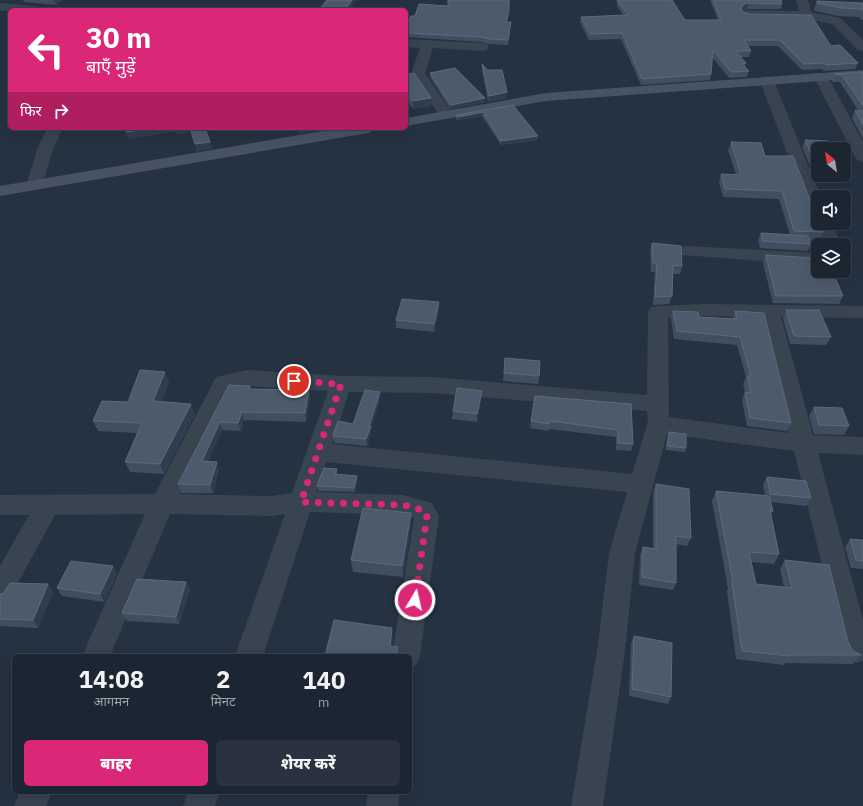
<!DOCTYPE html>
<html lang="hi">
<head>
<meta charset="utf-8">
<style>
	:root { --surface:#1c2632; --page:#29323e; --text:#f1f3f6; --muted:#a0a5ac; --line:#3a434d; --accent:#db2777 }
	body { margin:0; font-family:"IBM Plex Sans","Noto Sans Devanagari",sans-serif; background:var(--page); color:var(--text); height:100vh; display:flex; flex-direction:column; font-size:15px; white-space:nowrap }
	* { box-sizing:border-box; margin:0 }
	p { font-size:13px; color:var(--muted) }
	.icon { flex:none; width:22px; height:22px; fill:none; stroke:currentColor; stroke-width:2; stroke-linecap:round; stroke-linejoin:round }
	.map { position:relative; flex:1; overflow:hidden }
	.details { position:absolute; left:12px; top:654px; width:400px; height:140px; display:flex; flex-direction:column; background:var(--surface); border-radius:6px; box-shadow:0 4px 16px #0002,0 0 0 1px var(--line) }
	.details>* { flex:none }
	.hud { position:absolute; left:8px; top:8px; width:400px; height:122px; border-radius:6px; box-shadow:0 4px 16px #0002,0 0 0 1px var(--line); background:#db2777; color:#fff; overflow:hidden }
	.needle { width:26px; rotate:330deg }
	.fabs { position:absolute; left:811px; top:142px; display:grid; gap:8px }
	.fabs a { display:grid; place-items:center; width:40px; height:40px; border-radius:6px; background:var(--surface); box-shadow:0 4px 16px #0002,0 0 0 1px var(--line); font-size:20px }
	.pin { position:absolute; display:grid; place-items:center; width:34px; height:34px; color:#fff; margin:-17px; border:2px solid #fff; border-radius:50%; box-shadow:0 1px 4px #0007 }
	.me { position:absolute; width:44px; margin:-22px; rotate:9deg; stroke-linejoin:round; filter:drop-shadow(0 0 3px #0008) }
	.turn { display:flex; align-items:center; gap:14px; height:84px; padding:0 12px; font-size:18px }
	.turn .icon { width:52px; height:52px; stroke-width:2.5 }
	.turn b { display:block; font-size:28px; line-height:34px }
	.then { display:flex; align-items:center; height:38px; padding:0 12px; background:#0003; gap:8px; font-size:15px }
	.eta { display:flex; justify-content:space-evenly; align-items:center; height:68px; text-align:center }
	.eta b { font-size:24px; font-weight:800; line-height:28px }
	.cta { display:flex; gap:8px; margin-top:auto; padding:8px 12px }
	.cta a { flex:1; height:46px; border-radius:6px; background:var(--accent); color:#fff; font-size:16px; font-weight:800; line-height:46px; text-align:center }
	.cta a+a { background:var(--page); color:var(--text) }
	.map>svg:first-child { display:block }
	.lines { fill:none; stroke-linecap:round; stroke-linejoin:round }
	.street { fill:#394451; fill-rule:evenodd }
	.secondary { fill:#475365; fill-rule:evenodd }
	.wall { fill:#3f4e60 }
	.shaded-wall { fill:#2f3e4f }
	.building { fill:#4c5b6c; stroke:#5c6a7b }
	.route { stroke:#db2777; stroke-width:7; stroke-dasharray:0 12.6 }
</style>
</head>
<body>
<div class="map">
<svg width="863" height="806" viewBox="0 0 863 806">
	<rect width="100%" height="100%" fill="#253242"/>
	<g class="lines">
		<g class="street">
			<path d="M796,0H808L811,12L840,18L863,40V51L858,50L832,24L806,19L747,18L743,17L741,14L743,11L747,10L799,11Z"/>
			<path d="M0,3L35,6L39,7L41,10L0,11Z"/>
			<path d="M406,39L482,43L487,44L488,47L487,50L482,51L433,48L425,73L453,115L451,118L446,119L441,118L411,73L420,48L406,47Z"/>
			<path d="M821,73L826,74L828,77L863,142V162L857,160L855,157L814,77L816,74Z"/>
			<path d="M767,77L772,78L774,81L821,197H818V216L812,215L809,211L760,81L762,78Z"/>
			<path d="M47,128H63L54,147L42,185L40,188L34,190L28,188L26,185L38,147Z"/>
			<path d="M817,219L818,223H832L841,245H823L814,223Z"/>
			<path d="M687,246L818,253V265L681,255L678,251L681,247Z"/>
			<path d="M702,304L863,306V318L781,317L813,435L863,437V455L818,453L863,620V661L857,663L847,659L843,650L794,451L667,434L635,553L625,651L603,806H571L597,651L609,553L627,492L326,462L316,492L403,495L432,503L439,516L420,656L416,665L410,668V656H392L414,518L403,515L310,512L263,656H235L285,514L271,516L170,514L110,656H82L145,514L55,515L9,599L0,603V566L29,515H0V495L155,494L216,377L248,370L341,376L432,377L647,395L648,312L651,307L658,306ZM702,316L761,317L789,433L669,417L668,318ZM248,386L328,391L292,493L271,496L179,494L232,388ZM349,392L432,393L647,411L648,422L632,474L332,444Z"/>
			<path d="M20,792H52L46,806H14Z"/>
			<path d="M188,792H220L215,806H183Z"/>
			<path d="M368,792H400L398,806H366Z"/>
		</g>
		<g class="secondary">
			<path d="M863,70V78L546,101L406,126V118L546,93Z"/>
			<path d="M341,128H376L373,131L368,133L0,196V186Z"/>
		</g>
	</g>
	<g class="wall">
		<path d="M23,0H62L56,5L24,2Z"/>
		<path d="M617,0L685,20H718L710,0H781L782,4L781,9H747L742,10L743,12L831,46L858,63L855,69L824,71L822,69L802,70L778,46H748L751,51L749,57H740L746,63L745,67L749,71L747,77L729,78L712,57L711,74L710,80L641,85L621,39L589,40L580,22L581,17L623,15L617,6Z"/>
		<path d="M817,1L863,3V20H861L859,17L838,16L815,11L814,10Z"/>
		<path d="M509,15L507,22H511L508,45L488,44L482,42L406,37V28L415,16Z"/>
		<path d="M482,64L507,92V98L488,102L482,70Z"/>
		<path d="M863,72V139L852,118L855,110H858L840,82H832L835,74Z"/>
		<path d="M430,73L485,98V102L450,109L430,77Z"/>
		<path d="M406,74L431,106L413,109L406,100Z"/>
		<path d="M513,105L538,140L501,145L482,116L458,120L456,119V115Z"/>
		<path d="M125,128H207V129H206L210,142L212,148L197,151L191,132L177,134L176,131L128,139Z"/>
		<path d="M805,140L818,149V168H811L802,147Z"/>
		<path d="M731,142L765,156L811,203L814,208H818V218H817L823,232L820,241L810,240L811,244L808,251L760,248L758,240L761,233L790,235L779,199L723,197L719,182L721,174L736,175L728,150Z"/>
		<path d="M652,243L682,266L680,274H672V296L669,304L653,305L655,272H651L650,251Z"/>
		<path d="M766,255L820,275L843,296L839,304L773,303L763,263Z"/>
		<path d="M786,310L831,337L826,345L790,344L783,319Z"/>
		<path d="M439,311L434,332L396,328V320Z"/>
		<path d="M673,311L699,317L732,319L735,311L791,423L787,431L747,426L742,400L745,392L743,384L746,377L737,345L674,339L671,319Z"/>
		<path d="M505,358L539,376L538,384L503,381Z"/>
		<path d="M169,382L161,402L195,414L164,474L130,472L125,462L137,433L98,431L93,421L128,402Z"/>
		<path d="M229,385L250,386L251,389L309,390L310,398L306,422L244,420L241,431L222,430L208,461L217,462L219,470L213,493H181L178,484Z"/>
		<path d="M482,391L481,399L477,422L452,419L453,411Z"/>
		<path d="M535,396L631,404L633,444L631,451L616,450V437L549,429L548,431L530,428Z"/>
		<path d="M380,399L371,428V433L367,446L334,443L333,436L353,424Z"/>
		<path d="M814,407L849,426L844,435L814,434L809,416Z"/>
		<path d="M669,432L686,448L685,452L665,450Z"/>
		<path d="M337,469V475L357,480L355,492L318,491L317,486Z"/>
		<path d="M767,477L811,498L806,506L771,502L773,511L771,515L779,554L774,564L751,562L756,584L784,587L780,569L785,560L848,642L853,651L861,655L853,664L785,663L784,665L736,659L727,591L728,588L712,501L716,491L765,495L763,485Z"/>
		<path d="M656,484L691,538L687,546L676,544V583L673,590L639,585L640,555L643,547L653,549V492Z"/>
		<path d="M411,525L403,577L353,572L351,560Z"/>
		<path d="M850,539L863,540V569L851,568L845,547Z"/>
		<path d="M117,574L104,602L62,596L57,588Z"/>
		<path d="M186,582L190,590L179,624L127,621L122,613Z"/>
		<path d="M53,592L38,628L0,626V594Z"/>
		<path d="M634,636L671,697L668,704L629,696L631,643Z"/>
	</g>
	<g class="shaded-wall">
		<path d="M54,0H62L56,5Z"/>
		<path d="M352,0H356L349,10H345Z"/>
		<path d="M748,3L747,9L743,10L740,13L741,8L744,4Z"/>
		<path d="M507,92V98L488,102L489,96Z"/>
		<path d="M431,98V106L413,109V101Z"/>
		<path d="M485,98V102L450,109L451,105Z"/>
		<path d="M483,112L482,116L458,120V117Z"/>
		<path d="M152,128H175L176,131L128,139L126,132Z"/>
		<path d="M176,128H190L191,132L177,134Z"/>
		<path d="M259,128H278L260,131Z"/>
		<path d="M299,128H327V129L299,134Z"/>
		<path d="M538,136V140L501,145V141Z"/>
		<path d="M210,142L212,148L197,151L195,144Z"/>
		<path d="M439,302V311L434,332V324Z"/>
		<path d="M165,372L169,382L157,412L153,401Z"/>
		<path d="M309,390L310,398L306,422L305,413Z"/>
		<path d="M482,391L481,399L477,422V414Z"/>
		<path d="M380,392V399L371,428V433L367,446L366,439L369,426Z"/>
		<path d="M191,404L195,414L164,474L160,464Z"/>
		<path d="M242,412L244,420L241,431L238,423Z"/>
		<path d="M220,422L222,430L204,470L202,461Z"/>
		<path d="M217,462L219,470L213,493L210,485Z"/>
		<path d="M357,476V480L355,492L354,488Z"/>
		<path d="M411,513V525L403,577L402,566Z"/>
		<path d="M113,566L117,574L104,602L100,594Z"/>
		<path d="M186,582L190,590L179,624L176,617Z"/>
		<path d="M48,584L53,592L38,628L33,620Z"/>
		<path d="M392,628L393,639L391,656L390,646Z"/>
		<path d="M398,647V656H396Z"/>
	</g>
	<g class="building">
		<path d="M327,0H352L345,10H319L322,6Z"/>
		<path d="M448,0H509V10L506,22H511L508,40L489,39L482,37L406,33V28L411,16H415L419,4L448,6Z"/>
		<path d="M617,0H672L685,20H721L713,0H781L782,4L748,3L744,4L741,8L743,12L749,14L811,15L831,46L840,45L858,63L826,65L824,63L804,64L780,40H744L751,51H735L746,63L742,64L749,71L731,72L713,50L711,74L642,79L622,33L590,34L581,17L628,15Z"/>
		<path d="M817,1L863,3V10L862,9L841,8L817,3Z"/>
		<path d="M482,64L487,70H502L507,92L489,96Z"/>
		<path d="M455,68L485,98L451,105L430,73Z"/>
		<path d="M863,72V106L842,75L835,74Z"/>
		<path d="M414,73L431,98L413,101L406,93V74Z"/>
		<path d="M513,105L538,136L501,141L483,112L458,117L456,115Z"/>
		<path d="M855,110L863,111V125Z"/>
		<path d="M125,128H152L126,132Z"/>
		<path d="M190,128H205L210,142L195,144Z"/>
		<path d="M805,140L828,141L831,149H818V161H814Z"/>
		<path d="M731,142L761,143L765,156H793L811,203L814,208H818V212L816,215L818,220V223H819L823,232L794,231L782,191L725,189L721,174L741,175Z"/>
		<path d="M761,233L808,236L811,244L763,241Z"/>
		<path d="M652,243L681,246L682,266L673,265L672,296L655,297L657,263H653Z"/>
		<path d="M766,255L815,258L818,267V271H819L820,275H834L843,296H776Z"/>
		<path d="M402,299L439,302L434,324L396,320Z"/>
		<path d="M786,310H819L831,337L794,336Z"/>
		<path d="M673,311L698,312L699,317L737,319L735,311L764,313L791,423L750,418L745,392L751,393L747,376H751L740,337L677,331Z"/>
		<path d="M505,358L540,361L539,376L504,373Z"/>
		<path d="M140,370L165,372L153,401L191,404L160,464L125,462L142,423L93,421L102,401L128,402Z"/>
		<path d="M229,385L250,386L249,389L309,390L305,413L242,412L238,423L220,422L202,461L217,462L210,485L178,484Z"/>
		<path d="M457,388L482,391L477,414L453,411Z"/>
		<path d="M365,390L380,392L369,426H371L366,439L333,436L338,421L353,424Z"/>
		<path d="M535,396L631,404L633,444L618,443V430L550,421L549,424L531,421Z"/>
		<path d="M814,407L842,408L849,426L819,425Z"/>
		<path d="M669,432L686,434V448L667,446Z"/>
		<path d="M324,468L337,469L335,474L357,476L354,488L317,486Z"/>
		<path d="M767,477L806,481L811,498L770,494Z"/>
		<path d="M656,484L689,489L691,538L676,536V583L642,577L643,547L656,549Z"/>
		<path d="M716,491L769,496L773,511H770L779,554L749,552L756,584L792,588L785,560L829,565L848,642L853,651L861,655H790V656L742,651L732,582H733Z"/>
		<path d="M363,508L411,513L402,566L351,560Z"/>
		<path d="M850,539L863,540V561L856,560Z"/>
		<path d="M71,561L113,566L100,594L57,588Z"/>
		<path d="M137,579L186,582L176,617L122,613Z"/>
		<path d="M10,583L48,584L33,620L0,619V594L4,593Z"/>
		<path d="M334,620L392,628L390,646L398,647L396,656H325Z"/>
		<path d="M634,636L672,643L671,697L632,689Z"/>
	</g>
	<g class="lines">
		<path class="route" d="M294,381L341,384L301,502L403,505L423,510L427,516L415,600"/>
	</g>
</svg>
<div class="fabs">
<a><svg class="needle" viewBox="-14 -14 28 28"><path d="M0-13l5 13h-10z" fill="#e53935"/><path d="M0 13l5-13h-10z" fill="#a0a5ac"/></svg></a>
<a><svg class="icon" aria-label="sound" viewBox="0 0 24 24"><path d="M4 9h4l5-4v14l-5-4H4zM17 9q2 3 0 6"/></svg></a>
<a><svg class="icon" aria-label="layers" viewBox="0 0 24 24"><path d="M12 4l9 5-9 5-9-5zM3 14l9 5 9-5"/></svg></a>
</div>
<div class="pin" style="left:294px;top:381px;background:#d93025"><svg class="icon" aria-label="arrive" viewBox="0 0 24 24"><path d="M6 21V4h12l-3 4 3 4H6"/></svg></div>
<svg class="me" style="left:415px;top:600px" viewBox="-20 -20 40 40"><circle r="17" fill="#db2777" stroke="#fff" stroke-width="3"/><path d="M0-11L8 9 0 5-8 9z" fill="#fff"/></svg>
<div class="hud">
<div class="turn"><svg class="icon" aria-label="left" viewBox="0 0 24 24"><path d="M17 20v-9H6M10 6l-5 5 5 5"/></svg><div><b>30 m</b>बाएँ मुड़ें</div></div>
<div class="then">फिर<svg class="icon" aria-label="right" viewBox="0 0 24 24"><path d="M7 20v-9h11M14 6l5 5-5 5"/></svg></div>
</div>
<section class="details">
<div class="eta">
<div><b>14:08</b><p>आगमन</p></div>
<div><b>2</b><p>मिनट</p></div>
<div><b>140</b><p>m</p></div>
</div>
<div class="cta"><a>बाहर</a><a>शेयर करें</a></div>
</section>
</div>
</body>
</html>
